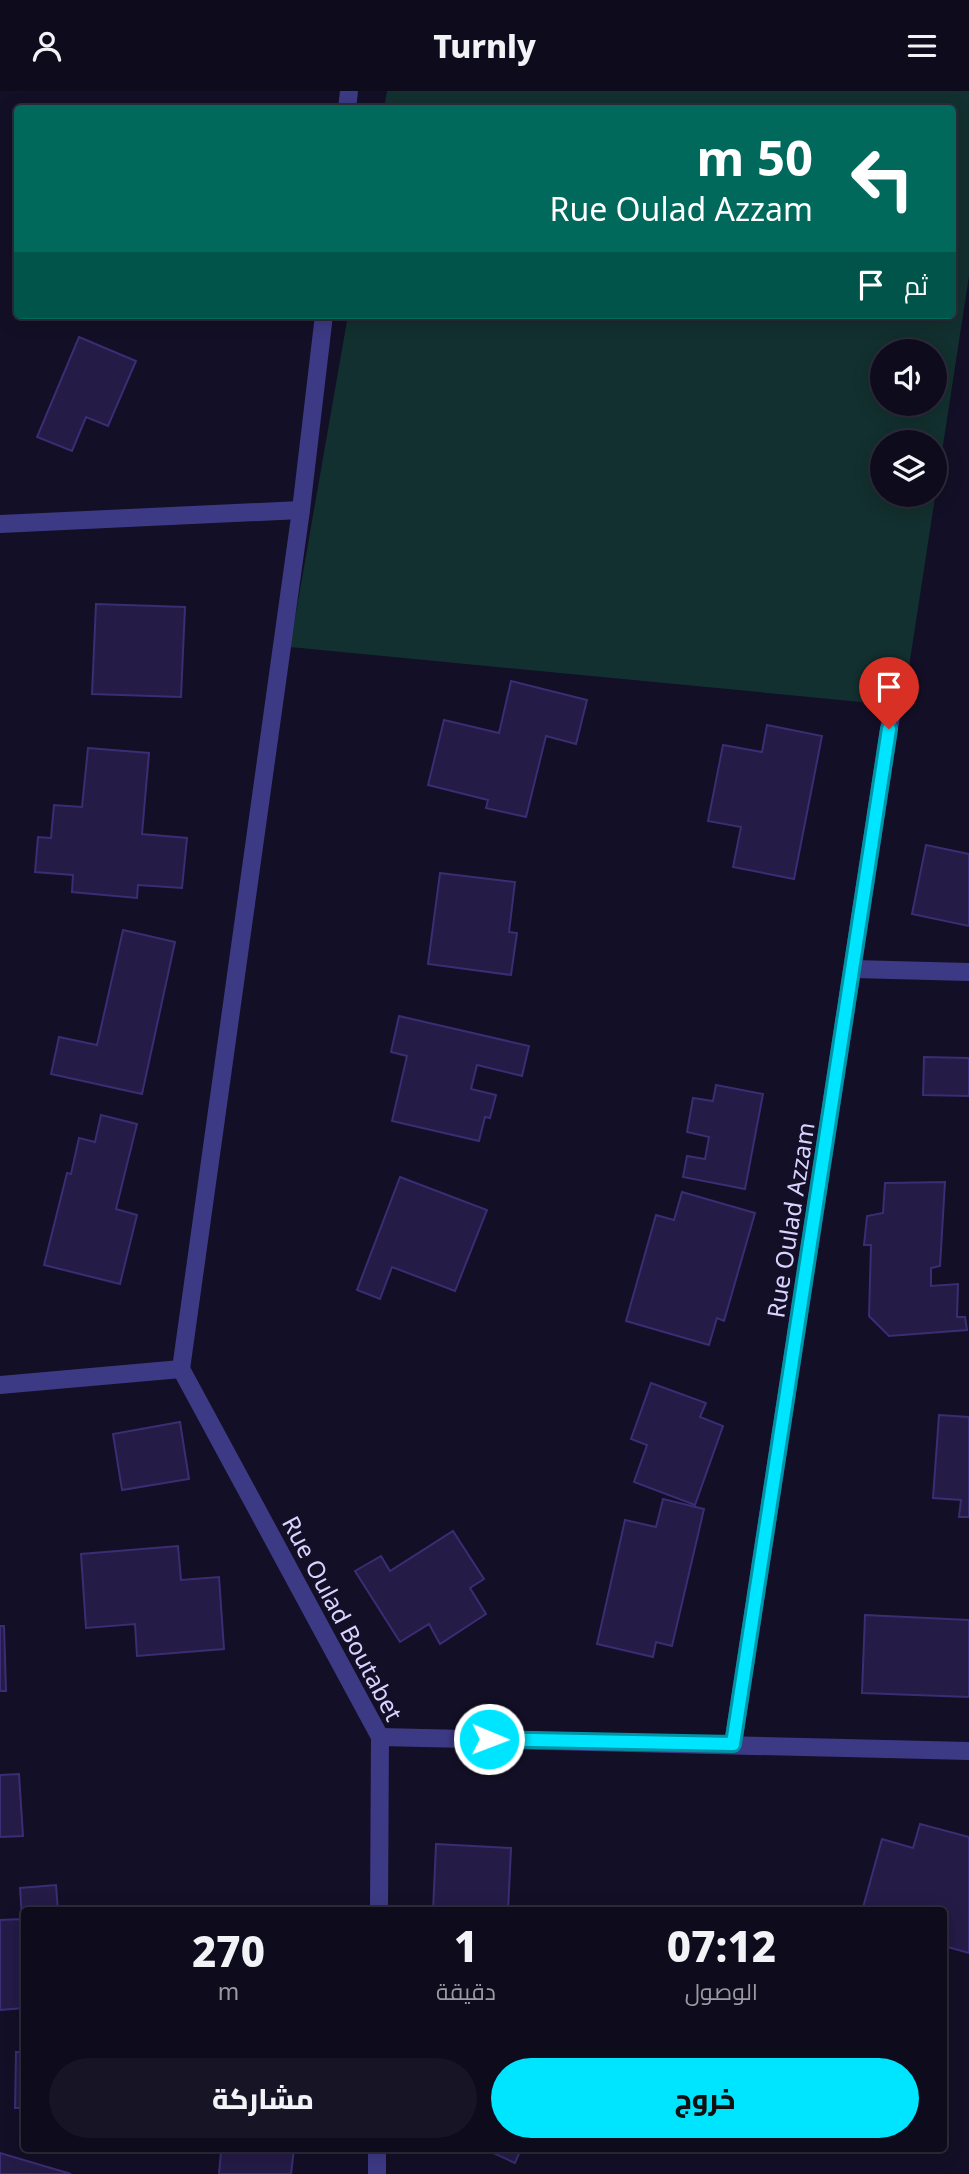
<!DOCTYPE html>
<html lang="ar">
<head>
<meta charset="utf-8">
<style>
	:root { --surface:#0e0b1c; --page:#171425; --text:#f1f3f6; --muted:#9b9ba3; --line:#2e2b3b; --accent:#00e5ff }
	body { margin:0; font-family:"Noto Sans",Cairo,sans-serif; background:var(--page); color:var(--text); direction:rtl; height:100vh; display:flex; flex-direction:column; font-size:26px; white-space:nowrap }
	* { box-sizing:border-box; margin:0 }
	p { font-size:23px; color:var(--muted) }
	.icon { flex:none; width:38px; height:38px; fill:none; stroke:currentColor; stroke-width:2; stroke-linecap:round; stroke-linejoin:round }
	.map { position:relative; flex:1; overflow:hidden; direction:ltr }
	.side { position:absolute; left:21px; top:1816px; width:926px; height:245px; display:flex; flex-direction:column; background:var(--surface); border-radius:7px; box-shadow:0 4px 18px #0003,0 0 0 2px var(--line); direction:rtl }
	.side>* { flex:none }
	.guide { position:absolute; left:14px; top:14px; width:942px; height:214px; border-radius:7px; box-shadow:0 4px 18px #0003,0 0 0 2px var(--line); direction:rtl; background:#00695c; color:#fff; overflow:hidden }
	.buttons { position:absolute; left:870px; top:248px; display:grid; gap:14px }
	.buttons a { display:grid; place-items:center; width:77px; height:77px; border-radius:50%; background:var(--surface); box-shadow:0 4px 18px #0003,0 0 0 2px var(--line); font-size:35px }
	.pin { position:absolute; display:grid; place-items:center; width:60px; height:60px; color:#fff; margin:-72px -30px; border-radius:50% 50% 50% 0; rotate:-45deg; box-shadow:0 0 7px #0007 }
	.pin .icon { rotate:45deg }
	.me { position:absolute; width:77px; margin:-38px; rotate:91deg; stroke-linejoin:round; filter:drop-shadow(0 0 5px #0008) }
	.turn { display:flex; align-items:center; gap:24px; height:147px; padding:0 28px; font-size:32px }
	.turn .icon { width:91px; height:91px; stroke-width:2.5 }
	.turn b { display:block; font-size:49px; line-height:60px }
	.then { display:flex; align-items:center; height:66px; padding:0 28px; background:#0003; gap:14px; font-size:26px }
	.eta { display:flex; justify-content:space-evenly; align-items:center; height:119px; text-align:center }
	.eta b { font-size:42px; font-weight:800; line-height:49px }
	.action { display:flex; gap:14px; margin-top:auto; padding:14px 28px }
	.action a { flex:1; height:80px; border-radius:42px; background:var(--accent); color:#111; font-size:28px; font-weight:800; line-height:80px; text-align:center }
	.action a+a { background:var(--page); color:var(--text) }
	header { display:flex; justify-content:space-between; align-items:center; height:91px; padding:0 28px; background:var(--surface); font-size:32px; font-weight:800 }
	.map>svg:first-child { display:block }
	.green { fill:#12302f; fill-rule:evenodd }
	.building { fill:#241b47; stroke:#3b2d73; stroke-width:2 }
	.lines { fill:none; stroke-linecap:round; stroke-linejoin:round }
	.minor { stroke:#3d3a85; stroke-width:18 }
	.route-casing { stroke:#0095a6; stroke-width:18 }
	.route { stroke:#00e5ff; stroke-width:12 }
	.labels { text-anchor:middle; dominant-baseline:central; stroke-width:7; stroke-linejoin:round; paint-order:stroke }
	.street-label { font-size:24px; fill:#d9d4ff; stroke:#130f26 }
</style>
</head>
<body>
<header><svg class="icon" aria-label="menu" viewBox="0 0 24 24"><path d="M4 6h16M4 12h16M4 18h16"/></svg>Turnly<svg class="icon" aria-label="person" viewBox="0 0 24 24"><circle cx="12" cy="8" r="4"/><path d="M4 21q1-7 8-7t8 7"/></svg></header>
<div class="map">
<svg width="969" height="2083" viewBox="0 0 969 2083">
	<rect width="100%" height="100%" fill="#130f26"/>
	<path class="green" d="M387,0H969V185L903,615L290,556L348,224H952V18L384,17ZM882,261H934V313H882ZM882,352H934V404H882Z"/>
	<g class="building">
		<path d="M79,246L136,270L108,335L86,326L72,360L37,346Z"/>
		<path d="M96,513L185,516L181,606L92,603Z"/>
		<path d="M511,590L587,609L576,653L546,645L526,726L486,717L488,709L428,694L444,629L499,642Z"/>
		<path d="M767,634L822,645L794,788L733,776L741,736L708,730L723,654L762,661Z"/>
		<path d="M88,657L149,662L142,743L187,747L182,797L138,794L137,807L72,801L73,784L35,781L38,746L51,747L54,714L82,716Z"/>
		<path d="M926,754L969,763V835L912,823Z"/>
		<path d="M440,782L515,791L509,841L517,842L511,884L428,873Z"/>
		<path d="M123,839L175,851L142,1003L51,983L59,946L97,954Z"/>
		<path d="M399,925L529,955L522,985L477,974L471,998L496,1004L490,1027L485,1026L479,1050L392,1030L407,965L391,961Z"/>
		<path d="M924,966L969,967V1005L923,1004Z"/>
		<path d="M716,994L763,1003L745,1098L683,1086L687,1065L705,1068L709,1046L687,1041L693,1007L713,1010Z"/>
		<path d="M101,1024L137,1033L116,1118L137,1124L120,1193L44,1174L67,1082L71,1083L79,1047L95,1051Z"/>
		<path d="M400,1086L487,1119L455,1200L392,1176L380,1208L357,1199Z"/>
		<path d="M945,1091L940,1175L931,1177V1195L958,1193L957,1226H965L967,1239L889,1245L869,1225L871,1154H864L867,1125L883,1122L885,1092Z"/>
		<path d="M682,1101L755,1122L724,1230L717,1227L709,1254L626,1230L656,1124L674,1129Z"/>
		<path d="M651,1292L706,1312L700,1326L723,1335L695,1414L634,1391L647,1354L631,1348Z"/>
		<path d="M939,1324L969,1326V1426H959L961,1409L933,1407Z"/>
		<path d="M180,1331L189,1388L122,1399L113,1343Z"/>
		<path d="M663,1408L704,1418L672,1555L656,1551L653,1566L597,1553L625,1429L656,1436Z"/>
		<path d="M453,1440L484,1488L470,1497L486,1523L440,1553L429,1533L400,1551L355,1480L381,1465L390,1480Z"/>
		<path d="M178,1455L181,1489L219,1486L224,1558L137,1565L135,1533L86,1537L81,1463Z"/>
		<path d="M865,1524L969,1529V1606L862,1602Z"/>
		<path d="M0,1535H4L6,1600H0Z"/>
		<path d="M19,1683L23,1745L0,1746V1684Z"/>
		<path d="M920,1733L969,1746V1862L944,1855L943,1820H862L882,1748L913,1757Z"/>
		<path d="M436,1753L511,1757L508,1820H433Z"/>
		<path d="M56,1794L58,1820H24V1917L0,1919V1829L22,1828L20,1797Z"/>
		<path d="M16,1961H24V2058V2017H15Z"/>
		<path d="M237,2058H294L291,2083H219L221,2061L237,2062Z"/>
		<path d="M492,2058H521L515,2072L491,2061Z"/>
		<path d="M0,2062L71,2083H0Z"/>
	</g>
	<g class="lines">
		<g class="minor">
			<path d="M347,18L349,0"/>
			<path d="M0,433L301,419"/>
			<path d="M853,878L969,881"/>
			<path d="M181,1278L301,419L324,224"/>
			<path d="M181,1278L380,1646L379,1820"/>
			<path d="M0,1294L181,1278"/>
			<path d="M380,1646L969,1660"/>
			<path d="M733,1653L893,612"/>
			<path d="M377,2083V2058"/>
		</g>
	</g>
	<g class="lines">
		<defs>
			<path id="route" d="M489,1648L733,1653L889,638"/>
		</defs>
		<use href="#route" class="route-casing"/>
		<use href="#route" class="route"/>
	</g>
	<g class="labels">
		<g class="street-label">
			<text transform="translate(790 1129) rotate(-81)">Rue Oulad Azzam</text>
			<text transform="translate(343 1527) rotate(62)">Rue Oulad Boutabet</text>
		</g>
	</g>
</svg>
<div class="buttons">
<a><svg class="icon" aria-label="sound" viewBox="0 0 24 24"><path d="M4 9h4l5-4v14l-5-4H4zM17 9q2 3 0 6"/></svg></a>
<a><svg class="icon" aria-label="layers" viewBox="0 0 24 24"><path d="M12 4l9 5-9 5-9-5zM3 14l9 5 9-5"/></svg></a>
</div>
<div class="pin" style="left:889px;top:638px;background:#d93025"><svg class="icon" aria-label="arrive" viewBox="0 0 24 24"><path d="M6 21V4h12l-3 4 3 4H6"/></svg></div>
<svg class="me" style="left:489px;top:1648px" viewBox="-20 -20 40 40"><circle r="17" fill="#00e5ff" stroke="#fff" stroke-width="3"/><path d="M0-11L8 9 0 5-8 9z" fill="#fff"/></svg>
<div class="guide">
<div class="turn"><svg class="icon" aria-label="left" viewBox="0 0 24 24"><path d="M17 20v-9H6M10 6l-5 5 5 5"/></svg><div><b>50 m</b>Rue Oulad Azzam</div></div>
<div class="then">ثم<svg class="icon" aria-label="arrive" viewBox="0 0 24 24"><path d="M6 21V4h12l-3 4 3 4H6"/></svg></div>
</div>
<section class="side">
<div class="eta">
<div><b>07:12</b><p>الوصول</p></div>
<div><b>1</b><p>دقيقة</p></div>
<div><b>270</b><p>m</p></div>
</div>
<div class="action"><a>خروج</a><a>مشاركة</a></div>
</section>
</div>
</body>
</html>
